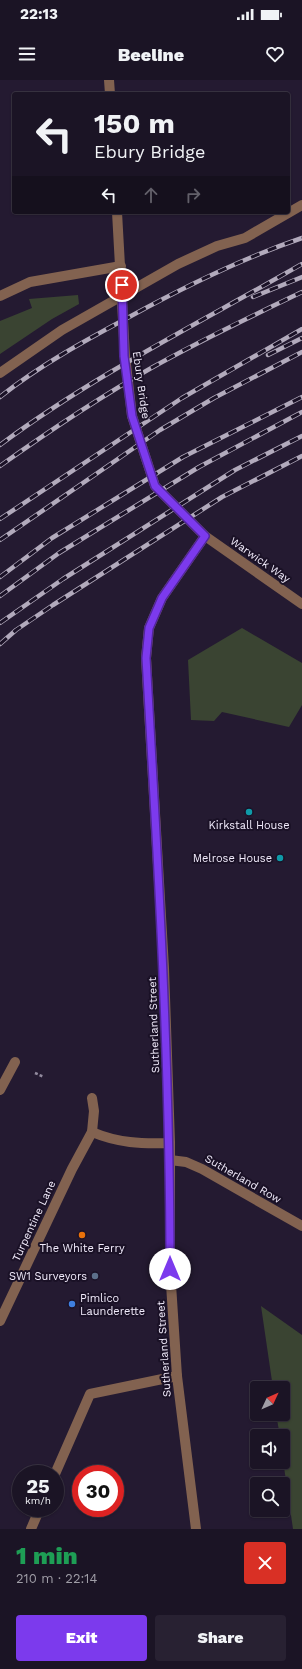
<!DOCTYPE html>
<html lang="en">
<head>
<meta charset="utf-8">
<style>
	:root { --surface:#1b1425; --page:#282132; --text:#f1f3f6; --muted:#a09ea7; --line:#393342; --accent:#7c3aed }
	body { margin:0; font-family:"Work Sans",sans-serif; background:var(--page); color:var(--text); height:100vh; display:flex; flex-direction:column; font-size:15px; white-space:nowrap }
	* { box-sizing:border-box; margin:0 }
	p { font-size:13px; color:var(--muted) }
	.icon { flex:none; width:22px; height:22px; fill:none; stroke:currentColor; stroke-width:2; stroke-linecap:round; stroke-linejoin:round }
	.map { position:relative; height:1449px; overflow:hidden }
	.sheet { display:flex; flex-direction:column; background:var(--surface); flex:1 }
	.sheet>* { flex:none }
	.hud { position:absolute; left:12px; top:12px; width:278px; height:122px; border-radius:4px; box-shadow:0 1px 3px #0004,0 0 0 1px var(--line); background:#1b1425; color:var(--text); overflow:hidden }
	.needle { width:26px; rotate:46deg }
	.controls { position:absolute; left:250px; top:1301px; display:grid; gap:8px }
	.controls a { display:grid; place-items:center; width:40px; height:40px; border-radius:4px; background:var(--surface); box-shadow:0 1px 3px #0004,0 0 0 1px var(--line); font-size:20px }
	.speed { position:absolute; left:12px; top:1385px; display:flex; gap:8px; font-size:20px; font-weight:700; text-align:center }
	.speed>* { display:grid; place-content:center; width:52px; height:52px; border-radius:50%; background:var(--surface); box-shadow:0 1px 3px #0004,0 0 0 1px var(--line); line-height:1 }
	.speed small { font-size:10px; font-weight:400 }
	.speed .limit { border:6px solid #d22; background:#fff; color:#111 }
	.pin { position:absolute; display:grid; place-items:center; width:34px; height:34px; color:#fff; margin:-17px; border:2px solid #fff; border-radius:50%; box-shadow:0 1px 4px #0007 }
	.me { position:absolute; width:44px; margin:-22px; rotate:0deg; stroke-linejoin:round; filter:drop-shadow(0 0 3px #0008) }
	.turn { display:flex; align-items:center; gap:14px; height:84px; padding:0 16px; font-size:18px }
	.turn .icon { width:52px; height:52px; stroke-width:2.5 }
	.turn b { display:block; font-size:28px; line-height:34px }
	.lanes { display:flex; align-items:center; height:38px; padding:0 16px; background:#0003; justify-content:center; gap:20px; direction:ltr }
	.lanes .off { opacity:.35 }
	.round { display:grid; place-items:center; flex:none; width:42px; height:42px; border-radius:4px; background:var(--page) }
	.headline { display:flex; align-items:center; justify-content:space-between; height:68px; padding:0 16px }
	h1 { font-size:24px; font-weight:800; line-height:30px; color:#1e9e55 }
	.action { display:flex; gap:8px; margin-top:auto; padding:8px 16px }
	.action a { flex:1; height:46px; border-radius:4px; background:var(--accent); color:#fff; font-size:16px; font-weight:800; line-height:46px; text-align:center }
	.action a+a { background:var(--page); color:var(--text) }
	.status { display:flex; justify-content:space-between; align-items:center; height:28px; padding:0 20px; background:var(--surface); direction:ltr }
	.status svg { height:11px; fill:currentColor }
	header { display:flex; justify-content:space-between; align-items:center; height:52px; padding:0 16px; background:var(--surface); font-size:18px; font-weight:800 }
	.map>svg:first-child { display:block }
	.green { fill:#3a4432 }
	.lines { fill:none; stroke-linecap:round; stroke-linejoin:round }
	.path { stroke:#928a9e; stroke-width:2.5; stroke-dasharray:3 2; stroke-linecap:butt }
	.minor { stroke:#826250; stroke-width:10 }
	.rail-casing { stroke:#b2aabc; stroke-width:4.5 }
	.rail { stroke:#1a1126; stroke-width:3; stroke-dasharray:9; stroke-linecap:butt }
	.route-casing { stroke:#51269a; stroke-width:10 }
	.route { stroke:#7c3aed; stroke-width:7 }
	.culture-dot { fill:#0f9aa8; stroke:#1a1126; stroke-width:1.5 }
	.food-dot { fill:#e8710a; stroke:#1a1126; stroke-width:1.5 }
	.service-dot { fill:#5c6f8a; stroke:#1a1126; stroke-width:1.5 }
	.shop-dot { fill:#3f7fe0; stroke:#1a1126; stroke-width:1.5 }
	.labels { text-anchor:middle; dominant-baseline:central; stroke-width:4; stroke-linejoin:round; paint-order:stroke }
	.street-label { font-size:11px; fill:#f2ecfc; stroke:#1a1126 }
	.poi-label { font-size:11px; fill:#f2ecfc; stroke:#1a1126 }
</style>
</head>
<body>
<div class="status"><b>22:13</b><svg viewBox="0 0 49 12"><path d="M0 12V9h3v3zM5 12V6h3v6zM10 12V3h3v9zM15 12V0h3v12zM26 1h20v11H26zM47 4h2v5h-2z"/></svg></div>
<header><svg class="icon" aria-label="menu" viewBox="0 0 24 24"><path d="M4 6h16M4 12h16M4 18h16"/></svg>Beeline<svg class="icon" aria-label="heart" viewBox="0 0 24 24"><path d="M12 20l-8-8c-3-5 5-10 8-4 3-6 11-1 8 4z"/></svg></header>
<div class="map">
<svg width="302" height="1449" viewBox="0 0 302 1449">
	<rect width="100%" height="100%" fill="#241a31"/>
	<g class="green">
		<path d="M78,215L79,224L52,239L0,274V241L32,228L29,219Z"/>
		<path d="M242,548L302,583V625L289,647L222,632L214,641L191,640L188,580Z"/>
		<path d="M261,1226L302,1255V1449H293L283,1380V1356H280L276,1334H283V1308H273Z"/>
	</g>
	<g class="lines">
		<path class="path" d="M35,993L44,997"/>
		<g class="minor">
			<path d="M109,0L110,14"/>
			<path d="M117,132L125,276L132,336L155,406L205,456L302,524"/>
			<path d="M0,216L30,202L121,186"/>
			<path d="M0,293L62,250L178,184L217,166L245,158L302,125"/>
			<path d="M0,1010L15,982"/>
			<path d="M92,1052C118,1063 141,1064 170,1063"/>
			<path d="M170,1080L186,1082L202,1089L302,1146"/>
			<path d="M0,1241L72,1089L92,1052L94,1031L92,1018"/>
			<path d="M55,1394L90,1314L177,1296"/>
			<path d="M31,1449L40,1428"/>
			<path d="M196,1449L177,1296L170,1189V1063L164,888L146,578L149,548L162,518L205,456"/>
		</g>
		<defs>
			<g id="rail">
				<path d="M253,217L302,197"/>
				<path d="M268,275L302,258"/>
				<path d="M0,317C40,285 86,260 131,236C186,206 243,178 302,158"/>
				<path d="M0,365C94,295 201,242 302,184"/>
				<path d="M0,386C49,351 100,317 153,287C201,260 252,236 302,212"/>
				<path d="M0,439L182,318L302,249"/>
				<path d="M0,460L160,350L214,318L302,272"/>
				<path d="M0,497L52,458L183,377L302,317"/>
				<path d="M0,516L59,473L199,387L302,332"/>
				<path d="M0,543L63,499L235,390L302,356"/>
				<path d="M0,564L16,550L53,525L222,417L302,376"/>
			</g>
		</defs>
		<use href="#rail" class="rail-casing"/>
		<use href="#rail" class="rail"/>
	</g>
	<g class="lines">
		<defs>
			<path id="route" d="M122,205L124,276L132,336L155,406L205,456L162,518L149,548L146,578C158,782 170,985 170,1189"/>
		</defs>
		<use href="#route" class="route-casing"/>
		<use href="#route" class="route"/>
	</g>
	<g class="culture-dot">
		<circle cx="249" cy="732" r="4"/>
		<circle cx="280" cy="778" r="4"/>
	</g>
	<circle class="food-dot" cx="82" cy="1155" r="4"/>
	<circle class="service-dot" cx="95" cy="1196" r="4"/>
	<circle class="shop-dot" cx="72" cy="1224" r="4"/>
	<g class="labels">
		<g class="street-label">
			<text transform="translate(141 305) rotate(82)">Ebury Bridge</text>
			<text transform="translate(260 480) rotate(35)">Warwick Way</text>
			<text transform="translate(154 945) rotate(-92)">Sutherland Street</text>
			<text transform="translate(243 1099) rotate(30)">Sutherland Row</text>
			<text transform="translate(34 1141) rotate(-65)">Turpentine Lane</text>
			<text transform="translate(164 1269) rotate(-94)">Sutherland Street</text>
		</g>
		<g class="poi-label">
			<text x="249" y="745">Kirkstall House</text>
			<text x="272" y="778" text-anchor="end">Melrose House</text>
			<text x="82" y="1168">The White Ferry</text>
			<text x="87" y="1196" text-anchor="end">SW1 Surveyors</text>
			<text x="80" y="1218" text-anchor="start">Pimlico<tspan x="80" dy="13">Launderette</tspan></text>
		</g>
	</g>
</svg>
<div class="controls">
<a><svg class="needle" viewBox="-14 -14 28 28"><path d="M0-13l5 13h-10z" fill="#e53935"/><path d="M0 13l5-13h-10z" fill="#a09ea7"/></svg></a>
<a><svg class="icon" aria-label="sound" viewBox="0 0 24 24"><path d="M4 9h4l5-4v14l-5-4H4zM17 9q2 3 0 6"/></svg></a>
<a><svg class="icon" aria-label="search" viewBox="0 0 24 24"><circle cx="10" cy="10" r="6"/><path d="M15 15l6 6"/></svg></a>
</div>
<div class="speed"><div>25<small>km/h</small></div><div class="limit">30</div></div>
<div class="pin" style="left:122px;top:205px;background:#d93025"><svg class="icon" aria-label="arrive" viewBox="0 0 24 24"><path d="M6 21V4h12l-3 4 3 4H6"/></svg></div>
<svg class="me" style="left:170px;top:1189px" viewBox="-20 -20 40 40"><circle r="19" fill="#fff"/><path d="M0-13L10 11 0 6-10 11z" fill="#7c3aed"/></svg>
<div class="hud">
<div class="turn"><svg class="icon" aria-label="left" viewBox="0 0 24 24"><path d="M17 20v-9H6M10 6l-5 5 5 5"/></svg><div><b>150 m</b>Ebury Bridge</div></div>
<div class="lanes"><svg class="icon" aria-label="left" viewBox="0 0 24 24"><path d="M17 20v-9H6M10 6l-5 5 5 5"/></svg><svg class="icon off" aria-label="ahead" viewBox="0 0 24 24"><path d="M12 20V5M6 11l6-6 6 6"/></svg><svg class="icon off" aria-label="right" viewBox="0 0 24 24"><path d="M7 20v-9h11M14 6l5 5-5 5"/></svg></div>
</div>
</div>
<section class="sheet">
<div class="headline"><div><h1>1 min</h1><p>210 m · 22:14</p></div><a class="round" style="background:#d93025;color:#fff"><svg class="icon" aria-label="close" viewBox="0 0 24 24"><path d="M6 6l12 12M18 6L6 18"/></svg></a></div>
<div class="action"><a>Exit</a><a>Share</a></div>
</section>
</body>
</html>
